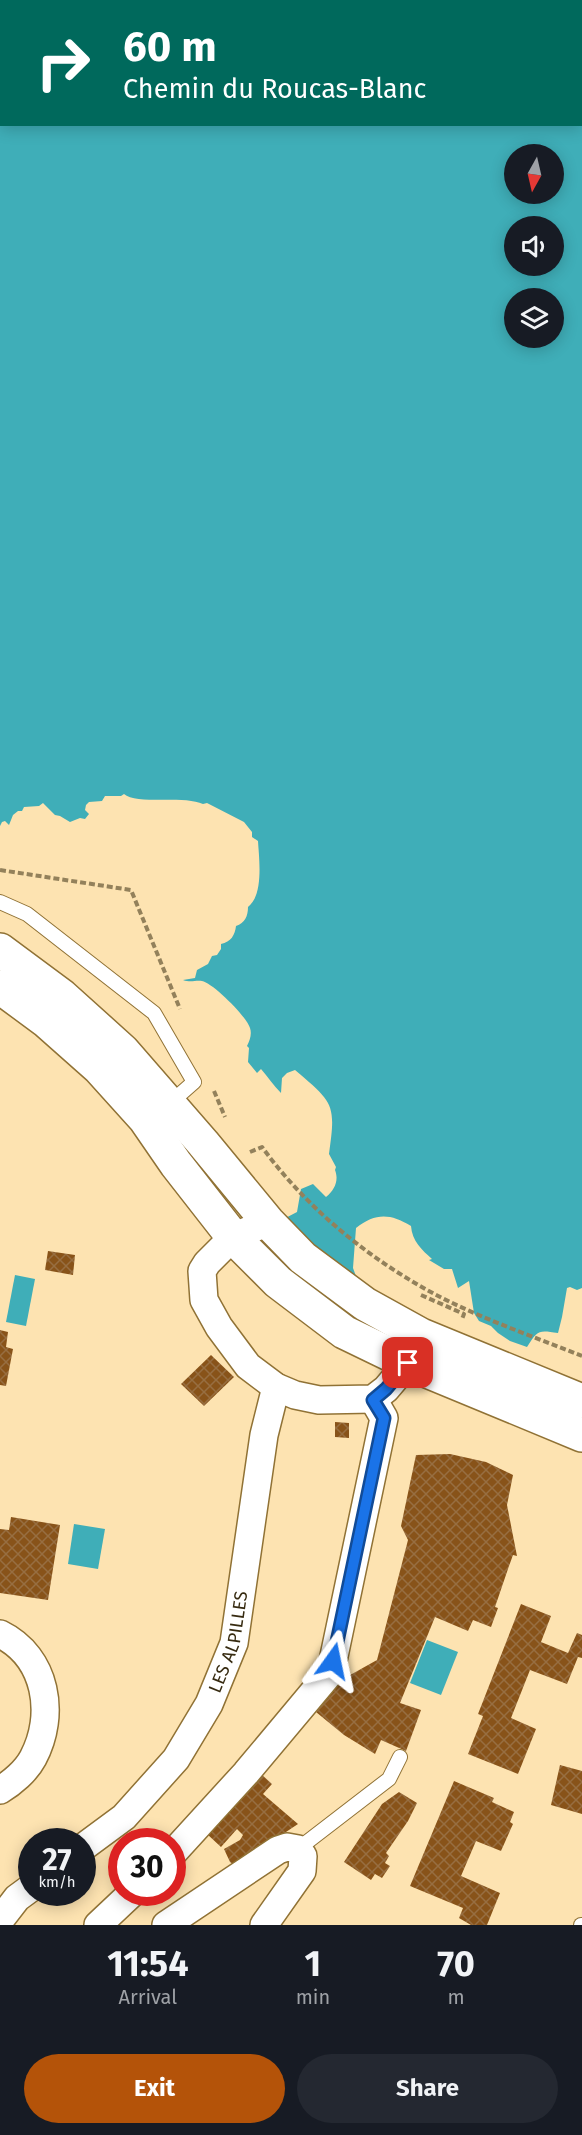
<!DOCTYPE html>
<html lang="en">
<head>
<meta charset="utf-8">
<style>
	:root { --surface:#171b24; --page:#242831; --text:#f1f3f6; --muted:#9ea1a6; --accent:#b45309 }
	body { margin:0; font-family:"Fira Sans",sans-serif; background:var(--page); color:var(--text); height:100vh; display:flex; flex-direction:column; font-size:22px; white-space:nowrap }
	* { box-sizing:border-box; margin:0 }
	p { font-size:20px; color:var(--muted) }
	.icon { flex:none; width:33px; height:33px; fill:none; stroke:currentColor; stroke-width:2; stroke-linecap:round; stroke-linejoin:round }
	.map { position:relative; height:1925px; overflow:hidden }
	.panel { display:flex; flex-direction:column; background:var(--surface); flex:1 }
	.panel>* { flex:none }
	.hud { position:absolute; left:0px; top:0px; width:582px; height:126px; box-shadow:0 3px 15px #0003; background:#00695c; color:#fff; overflow:hidden }
	.needle { width:39px; rotate:188deg }
	.tools { position:absolute; left:504px; top:144px; display:grid; gap:12px }
	.tools a { display:grid; place-items:center; width:60px; height:60px; border-radius:50%; background:var(--surface); box-shadow:0 3px 15px #0003; font-size:30px }
	.speed { position:absolute; left:18px; top:1828px; display:flex; gap:12px; font-size:30px; font-weight:700; text-align:center }
	.speed>* { display:grid; place-content:center; width:78px; height:78px; border-radius:50%; background:var(--surface); box-shadow:0 3px 15px #0003; line-height:1 }
	.speed small { font-size:15px; font-weight:400 }
	.speed .limit { border:9px solid #d22; background:#fff; color:#111 }
	.pin { position:absolute; display:grid; place-items:center; width:51px; height:51px; color:#fff; margin:-26px; border-radius:12px; box-shadow:0 3px 9px #0006 }
	.me { position:absolute; width:66px; margin:-33px; rotate:12deg; stroke-linejoin:round; filter:drop-shadow(0 0 4px #0008) }
	.turn { display:flex; align-items:center; gap:21px; height:126px; padding:0 24px; font-size:27px }
	.turn .icon { width:78px; height:78px; stroke-width:2.5 }
	.turn b { display:block; font-size:42px; line-height:51px }
	.eta { display:flex; justify-content:space-evenly; align-items:center; height:102px; text-align:center }
	.eta b { font-size:36px; font-weight:700; line-height:42px }
	.button { display:flex; gap:12px; margin-top:auto; padding:12px 24px }
	.button a { flex:1; height:69px; border-radius:36px; background:var(--accent); color:#fff; font-size:24px; font-weight:700; line-height:69px; text-align:center }
	.button a+a { background:var(--page); color:var(--text) }
	.map>svg:first-child { display:block }
	.water { fill:#3faeb8; fill-rule:evenodd }
	.building { fill:url(#building-cross-hatch) }
	.lines { fill:none; stroke-linecap:round; stroke-linejoin:round }
	.lane-casing { stroke:#907235; stroke-width:16 }
	.street-casing { stroke:#907235; stroke-width:30 }
	.secondary-casing { stroke:#907235; stroke-width:36 }
	.path { stroke:#93815b; stroke-width:4; stroke-dasharray:6 3; stroke-linecap:butt }
	.lane { stroke:#fff; stroke-width:14 }
	.street { stroke:#fff; stroke-width:27 }
	.secondary { stroke:#fff; stroke-width:33 }
	.route-casing { stroke:#114b97; stroke-width:15 }
	.route { stroke:#1a73e8; stroke-width:10 }
	.labels { text-anchor:middle; dominant-baseline:central; stroke-width:6; stroke-linejoin:round; paint-order:stroke }
	.street-label { font-size:18px; fill:#372b11; stroke:#fff2d9 }
</style>
</head>
<body>
<div class="map">
<svg width="582" height="1925" viewBox="0 0 582 1925">
	<defs>
		<pattern id="building-cross-hatch" width="8" height="8" patternUnits="userSpaceOnUse" patternTransform="scale(1.5)"><rect width="8" height="8" fill="#885319"/><path d="M0 0l8 8M0 8l8-8" fill="none" stroke="#976e41"/></pattern>
	</defs>
	<rect width="100%" height="100%" fill="#fde3b1"/>
	<g class="water">
		<path d="M0,0H582V1288L577,1290L570,1287L567,1288L562,1317L558,1333C538,1330 538,1330 527,1347L510,1341L498,1333L491,1326L479,1321L474,1313L469,1281L458,1288L452,1269H444L429,1260L432,1259C422,1250 412,1241 411,1226C390,1213 375,1213 356,1228L353,1268L357,1279L274,1224L297,1212L301,1189L313,1184L326,1197C335,1190 339,1180 335,1170L336,1167L329,1154C336,1104 334,1103 295,1070L287,1073L282,1078L281,1093C273,1085 268,1077 261,1069L257,1073L248,1062L249,1048L247,1046C250,1040 252,1034 250,1028C247,1017 213,983 202,981C195,980 191,983 183,980L195,978L197,970L208,964L212,956L217,955L221,949V944C231,942 235,935 236,926C245,923 248,916 248,907C264,895 259,858 258,841L252,837V832L244,822L207,803L203,804C184,795 136,805 124,794L121,796H105L102,801L89,802L86,805L85,810L89,814L85,819L80,818L70,822L60,816L55,815L43,803L39,806L24,807L22,811H18L13,815L9,825L5,821L2,822L0,826ZM2,2H580V124H2ZM514,154H554V194H514ZM514,226H554V266H514ZM514,298H554V338H514Z"/>
		<path d="M15,1275L35,1279L26,1326L6,1322Z"/>
		<path d="M74,1524L105,1529L98,1569L68,1564Z"/>
		<path d="M427,1640L458,1652L441,1695L410,1683Z"/>
	</g>
	<g class="building">
		<path d="M48,1251L75,1255L73,1275L45,1270Z"/>
		<path d="M0,1330L8,1332L6,1347L13,1349L6,1386L0,1385Z"/>
		<path d="M211,1355L234,1377L204,1406L181,1384Z"/>
		<path d="M335,1422L349,1423V1438L335,1437Z"/>
		<path d="M450,1454L486,1462L513,1475L507,1505L517,1556L513,1555L509,1566L495,1607L498,1608L491,1627L473,1620L468,1631L435,1617L400,1703L421,1710L406,1751L381,1740L375,1754L344,1735L316,1712L343,1679L377,1660L408,1540L401,1526L416,1455Z"/>
		<path d="M11,1517L60,1525L48,1600L0,1593V1529L9,1530Z"/>
		<path d="M521,1604L551,1616L541,1642L568,1653L577,1633L582,1635V1658L578,1657L567,1684L530,1670L511,1718L536,1729L518,1774L468,1754L483,1716L478,1714Z"/>
		<path d="M560,1765L582,1771V1814L551,1805Z"/>
		<path d="M260,1773L272,1784L263,1794L298,1824L235,1866L230,1862L224,1849L240,1840L243,1835L237,1829L221,1847L207,1834Z"/>
		<path d="M454,1781L494,1798L492,1802L514,1812L510,1822L513,1824L501,1851L476,1841L461,1876L500,1893L487,1925H471L459,1918L463,1908L410,1886Z"/>
		<path d="M399,1792L417,1803L408,1821L386,1853L389,1856L385,1863L390,1866L382,1878L375,1874L371,1880L344,1862L382,1804Z"/>
	</g>
	<g class="lines">
		<defs>
			<g id="lane">
				<path d="M0,902L27,914L154,1013L194,1082L169,1104"/>
				<path d="M298,1849L389,1779L400,1757"/>
				<path d="M581,1925H582"/>
			</g>
			<g id="street">
				<path d="M268,1222L233,1237L207,1263L202,1271L204,1300L219,1327L248,1366L276,1387L295,1395L319,1400L373,1399L386,1389L408,1363L417,1344"/>
				<path d="M0,1634C47,1657 56,1715 33,1758C26,1771 12,1783 0,1790"/>
				<path id="s1" d="M82,1848L124,1817L176,1759L209,1704L234,1643L264,1435L276,1387"/>
				<path d="M172,1854L246,1773L328,1675L333,1661L384,1418L373,1399"/>
				<path d="M0,1920L17,1898L32,1887"/>
				<path d="M98,1925L132,1893"/>
				<path d="M166,1925L278,1850L287,1847L298,1849L303,1856L302,1871L264,1925"/>
			</g>
			<g id="secondary">
				<path d="M0,950L62,996L123,1051L203,1143L268,1222L303,1258L365,1304L421,1335L582,1401"/>
				<path d="M0,987L46,1021L99,1068L145,1119L176,1164L233,1237L278,1282L344,1332L408,1363L582,1435"/>
			</g>
		</defs>
		<use href="#lane" class="lane-casing"/>
		<use href="#street" class="street-casing"/>
		<use href="#secondary" class="secondary-casing"/>
		<g class="path">
			<path d="M0,870L131,890L180,1009"/>
			<path d="M214,1091L225,1117"/>
			<path d="M250,1152L262,1147C305,1206 363,1254 427,1290C476,1317 530,1335 582,1356"/>
			<path d="M421,1295L464,1314L462,1319"/>
		</g>
		<use href="#lane" class="lane"/>
		<use href="#street" class="street"/>
		<use href="#secondary" class="secondary"/>
	</g>
	<g class="lines">
		<defs>
			<path id="route" d="M333,1661L384,1418L373,1400L386,1389L408,1363"/>
		</defs>
		<use href="#route" class="route-casing"/>
		<use href="#route" class="route"/>
	</g>
	<g class="labels">
		<g class="street-label">
			<text stroke="none"><textPath href="#s1" startOffset="260">LES ALPILLES</textPath></text>
		</g>
	</g>
</svg>
<div class="tools">
<a><svg class="needle" viewBox="-14 -14 28 28"><path d="M0-13l5 13h-10z" fill="#e53935"/><path d="M0 13l5-13h-10z" fill="#9ea1a6"/></svg></a>
<a><svg class="icon" aria-label="sound" viewBox="0 0 24 24"><path d="M4 9h4l5-4v14l-5-4H4zM17 9q2 3 0 6"/></svg></a>
<a><svg class="icon" aria-label="layers" viewBox="0 0 24 24"><path d="M12 4l9 5-9 5-9-5zM3 14l9 5 9-5"/></svg></a>
</div>
<div class="speed"><div>27<small>km/h</small></div><div class="limit">30</div></div>
<div class="pin" style="left:408px;top:1363px;background:#d93025"><svg class="icon" aria-label="arrive" viewBox="0 0 24 24"><path d="M6 21V4h12l-3 4 3 4H6"/></svg></div>
<svg class="me" style="left:333px;top:1661px" viewBox="-20 -20 40 40"><path d="M0-17L14 15 0 8-14 15z" fill="#1a73e8" stroke="#fff" stroke-width="4"/></svg>
<div class="hud">
<div class="turn"><svg class="icon" aria-label="right" viewBox="0 0 24 24"><path d="M7 20v-9h11M14 6l5 5-5 5"/></svg><div><b>60 m</b>Chemin du Roucas-Blanc</div></div>
</div>
</div>
<section class="panel">
<div class="eta">
<div><b>11:54</b><p>Arrival</p></div>
<div><b>1</b><p>min</p></div>
<div><b>70</b><p>m</p></div>
</div>
<div class="button"><a>Exit</a><a>Share</a></div>
</section>
</body>
</html>
